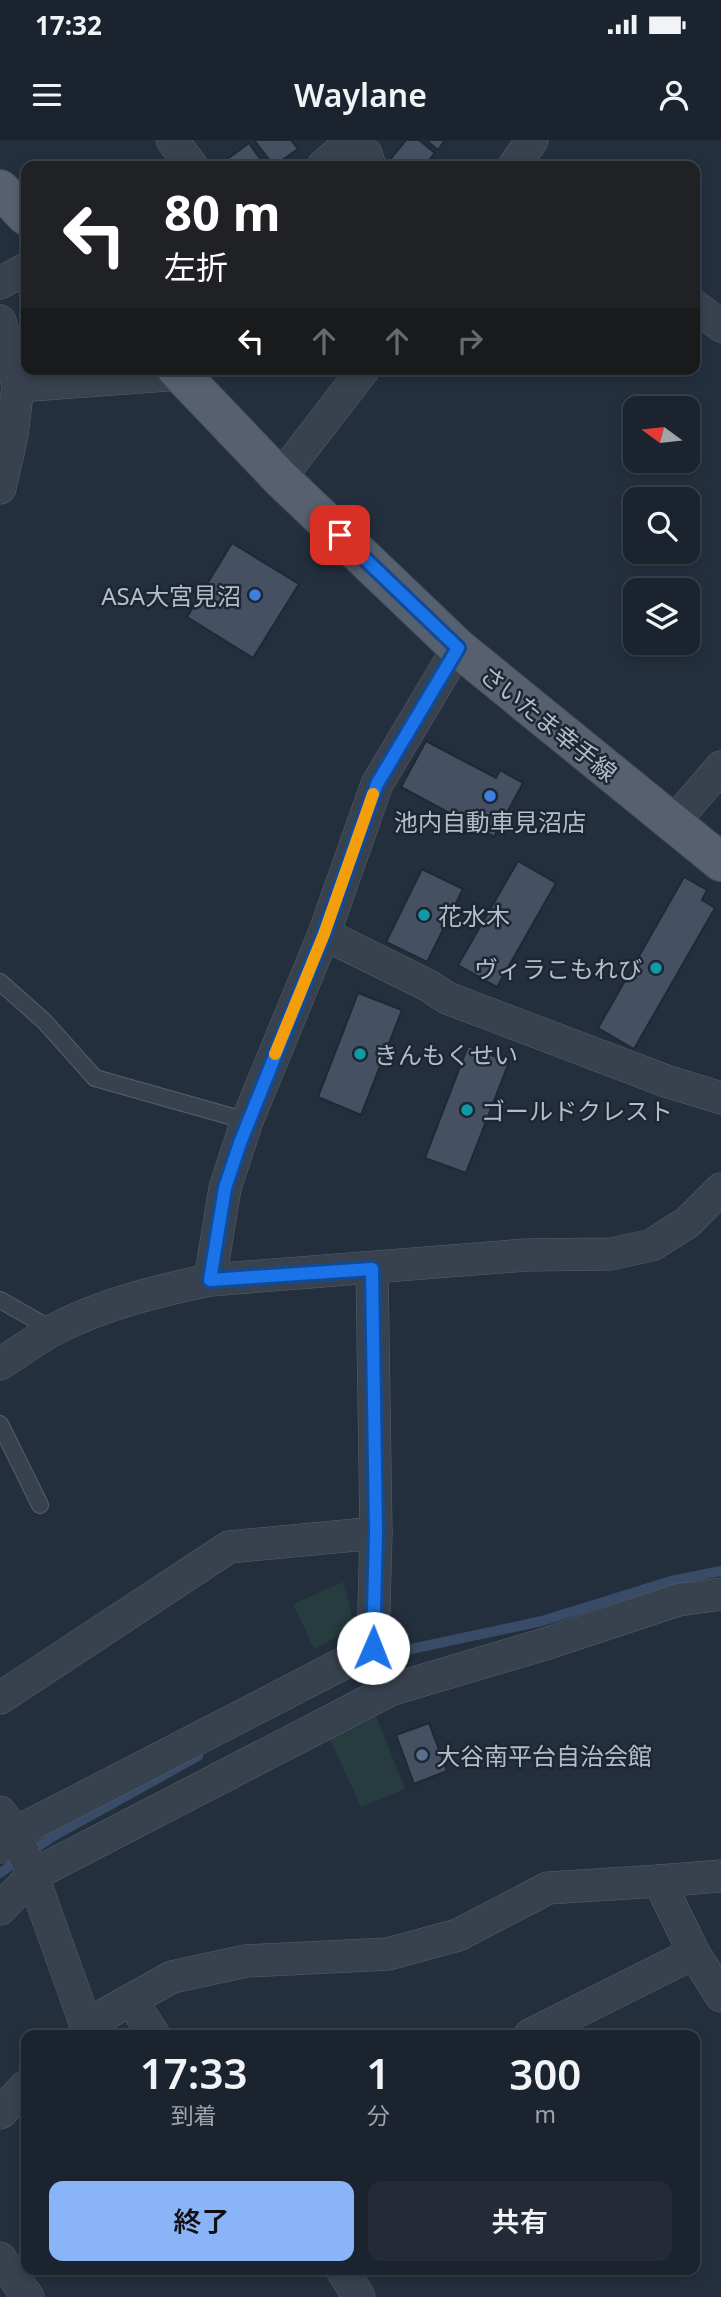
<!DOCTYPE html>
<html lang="ja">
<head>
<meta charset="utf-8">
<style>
	:root { --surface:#1b232e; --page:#242b36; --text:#f1f3f6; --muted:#a0a4aa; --line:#39404a; --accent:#8ab4f8 }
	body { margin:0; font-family:"Noto Sans","Noto Sans JP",sans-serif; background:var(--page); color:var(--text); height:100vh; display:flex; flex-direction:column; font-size:26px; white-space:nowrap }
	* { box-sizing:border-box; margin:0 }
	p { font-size:23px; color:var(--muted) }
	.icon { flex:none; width:38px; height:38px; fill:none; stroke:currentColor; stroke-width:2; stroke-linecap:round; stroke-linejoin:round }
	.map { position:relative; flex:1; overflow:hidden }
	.sheet { position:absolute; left:21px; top:1890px; width:679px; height:245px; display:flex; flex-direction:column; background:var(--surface); border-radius:14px; box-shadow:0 4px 10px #0003,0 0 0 2px var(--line) }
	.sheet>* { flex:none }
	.banner { position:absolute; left:21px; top:21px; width:679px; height:214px; border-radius:14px; box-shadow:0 4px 10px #0003,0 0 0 2px var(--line); background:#202124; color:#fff; overflow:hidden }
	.needle { width:46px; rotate:285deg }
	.fabs { position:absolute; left:623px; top:256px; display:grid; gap:14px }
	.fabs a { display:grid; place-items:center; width:77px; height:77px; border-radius:14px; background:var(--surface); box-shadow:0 4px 10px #0003,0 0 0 2px var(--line); font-size:35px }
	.pin { position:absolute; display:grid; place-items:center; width:60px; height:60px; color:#fff; margin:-30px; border-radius:14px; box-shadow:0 4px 10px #0006 }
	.me { position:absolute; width:77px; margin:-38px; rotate:1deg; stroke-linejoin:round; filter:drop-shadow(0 0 5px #0008) }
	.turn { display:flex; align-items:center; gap:24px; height:147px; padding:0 28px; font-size:32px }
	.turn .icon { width:91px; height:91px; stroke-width:2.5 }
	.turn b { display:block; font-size:49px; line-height:60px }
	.lanes { display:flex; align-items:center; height:66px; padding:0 28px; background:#0003; justify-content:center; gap:35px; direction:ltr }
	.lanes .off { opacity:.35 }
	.eta { display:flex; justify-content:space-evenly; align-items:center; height:119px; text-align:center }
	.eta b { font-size:42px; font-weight:600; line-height:49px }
	.cta { display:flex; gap:14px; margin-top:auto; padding:14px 28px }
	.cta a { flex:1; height:80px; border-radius:14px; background:var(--accent); color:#111; font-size:28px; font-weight:600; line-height:80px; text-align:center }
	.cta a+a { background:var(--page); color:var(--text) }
	.status { display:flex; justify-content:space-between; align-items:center; height:49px; padding:0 35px; background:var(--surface); direction:ltr }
	.status svg { height:19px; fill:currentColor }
	header { display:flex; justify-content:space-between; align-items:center; height:91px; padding:0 28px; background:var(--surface); font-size:32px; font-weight:600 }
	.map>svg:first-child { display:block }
	.green { fill:#263c3f }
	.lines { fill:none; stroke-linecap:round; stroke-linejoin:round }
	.stream { stroke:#394c67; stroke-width:10 }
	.building { fill:#455162; stroke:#1f2835; stroke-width:2 }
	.lane-casing { stroke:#565f6c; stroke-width:18 }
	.street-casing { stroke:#565f6c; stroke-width:33 }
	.primary-casing { stroke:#414a57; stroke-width:40 }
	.lane { stroke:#38414e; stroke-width:16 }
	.street { stroke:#38414e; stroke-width:32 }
	.primary { stroke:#56606e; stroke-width:38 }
	.route-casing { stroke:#114b97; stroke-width:18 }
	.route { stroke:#1a73e8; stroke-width:12 }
	.slow { stroke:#f59e0b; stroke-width:12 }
	.shop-dot { fill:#3f7fe0; stroke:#1d2633; stroke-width:2.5 }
	.culture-dot { fill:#0f9aa8; stroke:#1d2633; stroke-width:2.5 }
	.service-dot { fill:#5c6f8a; stroke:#1d2633; stroke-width:2.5 }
	.labels { text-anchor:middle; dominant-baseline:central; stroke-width:5; stroke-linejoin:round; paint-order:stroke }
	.poi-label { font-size:24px; fill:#b4bcc9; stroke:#1d2633; text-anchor:start }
	.street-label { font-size:24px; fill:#b4bcc9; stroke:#1d2633 }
</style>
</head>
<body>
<div class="status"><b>17:32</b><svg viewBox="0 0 49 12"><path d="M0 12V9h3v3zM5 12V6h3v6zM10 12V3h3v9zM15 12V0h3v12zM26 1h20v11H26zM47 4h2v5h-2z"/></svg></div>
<header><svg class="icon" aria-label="menu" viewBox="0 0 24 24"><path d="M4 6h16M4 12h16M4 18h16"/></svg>Waylane<svg class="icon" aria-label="person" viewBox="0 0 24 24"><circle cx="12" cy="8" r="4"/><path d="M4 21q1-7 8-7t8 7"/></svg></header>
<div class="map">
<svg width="721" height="2157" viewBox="0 0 721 2157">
	<rect width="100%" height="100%" fill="#242f3e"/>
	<g class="green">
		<path d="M343,1442L353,1480L350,1490L314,1509L293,1464Z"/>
		<path d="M372,1566L405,1649L361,1667L326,1591Z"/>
	</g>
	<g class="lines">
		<g class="stream">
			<path d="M381,1518L397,1512L542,1481L671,1441L721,1431"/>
			<path d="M0,1733L52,1697L198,1616"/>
		</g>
	</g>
	<g class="building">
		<path d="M254,0H291L298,9L274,26Z"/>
		<path d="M406,0H419L435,13L424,26H391L387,23Z"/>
		<path d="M426,0H445L438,10Z"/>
		<path d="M249,3L261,20L255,26H218Z"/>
		<path d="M232,403L299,444L253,518L187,477Z"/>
		<path d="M426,601L496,638L500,630L523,643L494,697L401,647Z"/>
		<path d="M518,721L556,743L497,847L458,825Z"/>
		<path d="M422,729L463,749L427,822L386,802Z"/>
		<path d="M684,737L707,750L702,760L715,768L634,909L598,888Z"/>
		<path d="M358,853L402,870L361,975L318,957Z"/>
		<path d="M468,906L509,922L466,1033L425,1018Z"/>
		<path d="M429,1583L447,1631L414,1644L396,1595Z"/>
	</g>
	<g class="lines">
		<defs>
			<g id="lane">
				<path d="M0,842L44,881L95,938L247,981"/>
				<path d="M0,1160L53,1190"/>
				<path d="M0,1284L40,1365"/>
			</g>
			<g id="street">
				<path d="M172,0L192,26"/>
				<path d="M323,26L347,5L366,14L370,26"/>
				<path d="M514,26L532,0"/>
				<path d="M0,143L26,129"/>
				<path d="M695,166L721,186"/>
				<path d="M0,181L18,246L12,295L0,348"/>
				<path d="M18,246L180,234"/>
				<path d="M280,338L364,229"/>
				<path d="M673,683L721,627"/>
				<path d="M324,794L429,846L447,858L666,941L721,958"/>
				<path d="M372,1129L376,1393"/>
				<path d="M210,1140L225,1048L247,981L324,794L377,644L458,508"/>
				<path d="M0,1224C18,1213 36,1199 55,1189C104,1164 156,1151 210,1140L526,1115L611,1114L652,1105L688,1082L721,1049"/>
				<path d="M0,1558L229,1407L376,1393L373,1508L390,1550"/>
				<path d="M0,1672L15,1693L28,1723L86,1885L172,1837L246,1821L388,1814L458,1795L548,1748L659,1741L694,1813L721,1856"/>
				<path d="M1,1707L15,1693L373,1508"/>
				<path d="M659,1741L721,1736"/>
				<path d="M0,1769L33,1735L390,1550L545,1504L678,1460L721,1454"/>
				<path d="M132,1861L154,1895"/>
				<path d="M530,1895L694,1813"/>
				<path d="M0,1973L26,1946"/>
				<path d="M0,2118L28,2157"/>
				<path d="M342,2130L359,2157"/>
			</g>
			<g id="primary">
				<path d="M0,49L26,76"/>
				<path d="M176,229L280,338L458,508L721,722"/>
			</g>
		</defs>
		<use href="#lane" class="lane-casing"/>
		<use href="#street" class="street-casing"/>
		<use href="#primary" class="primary-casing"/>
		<use href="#lane" class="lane"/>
		<use href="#street" class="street"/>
		<use href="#primary" class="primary"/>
	</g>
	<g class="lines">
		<defs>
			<path id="route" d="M340,395L458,508L377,644L324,794L240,1003L225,1048L210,1140L372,1129L376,1393L373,1508"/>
		</defs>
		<use href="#route" class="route-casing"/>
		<use href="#route" class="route"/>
		<path class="slow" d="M275,914L324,794L373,654"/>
	</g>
	<g class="shop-dot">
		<circle cx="255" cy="455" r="7"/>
		<circle cx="490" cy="656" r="7"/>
	</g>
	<g class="culture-dot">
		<circle cx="424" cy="775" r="7"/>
		<circle cx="656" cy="828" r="7"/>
		<circle cx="360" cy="914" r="7"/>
		<circle cx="467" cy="970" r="7"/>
	</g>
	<circle class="service-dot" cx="422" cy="1615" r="7"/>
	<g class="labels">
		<g class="poi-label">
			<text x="241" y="455" text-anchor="end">ASA大宮見沼</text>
			<text x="490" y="681" text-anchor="middle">池内自動車見沼店</text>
			<text x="438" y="775">花水木</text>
			<text x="642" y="828" text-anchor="end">ヴィラこもれび</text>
			<text x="374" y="914">きんもくせい</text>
			<text x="481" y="970">ゴールドクレスト</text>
			<text x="436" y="1615">大谷南平台自治会館</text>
		</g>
		<g class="street-label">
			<text transform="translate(549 583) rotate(39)">さいたま幸手線</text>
		</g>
	</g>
</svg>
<div class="fabs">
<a><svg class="needle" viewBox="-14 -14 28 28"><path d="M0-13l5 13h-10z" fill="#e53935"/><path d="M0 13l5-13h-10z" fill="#a0a4aa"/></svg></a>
<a><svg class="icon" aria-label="search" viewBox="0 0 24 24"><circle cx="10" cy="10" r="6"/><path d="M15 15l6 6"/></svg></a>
<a><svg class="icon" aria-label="layers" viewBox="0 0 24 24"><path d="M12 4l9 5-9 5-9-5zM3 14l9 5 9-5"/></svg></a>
</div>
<div class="pin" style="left:340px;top:395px;background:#d93025"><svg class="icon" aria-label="arrive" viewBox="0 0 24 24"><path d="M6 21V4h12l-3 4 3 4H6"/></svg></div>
<svg class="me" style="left:373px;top:1508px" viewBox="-20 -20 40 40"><circle r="19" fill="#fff"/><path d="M0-13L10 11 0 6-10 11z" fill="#1a73e8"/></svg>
<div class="banner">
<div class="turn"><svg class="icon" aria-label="left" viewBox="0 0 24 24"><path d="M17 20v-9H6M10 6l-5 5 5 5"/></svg><div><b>80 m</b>左折</div></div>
<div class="lanes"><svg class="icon" aria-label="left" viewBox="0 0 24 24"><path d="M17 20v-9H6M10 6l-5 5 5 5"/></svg><svg class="icon off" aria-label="ahead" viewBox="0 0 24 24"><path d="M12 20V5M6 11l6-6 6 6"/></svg><svg class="icon off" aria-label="ahead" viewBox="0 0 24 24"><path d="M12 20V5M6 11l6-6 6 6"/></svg><svg class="icon off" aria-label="right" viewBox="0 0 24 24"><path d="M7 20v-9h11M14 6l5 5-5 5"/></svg></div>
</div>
<section class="sheet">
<div class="eta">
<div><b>17:33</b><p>到着</p></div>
<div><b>1</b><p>分</p></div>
<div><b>300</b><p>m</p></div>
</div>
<div class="cta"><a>終了</a><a>共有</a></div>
</section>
</div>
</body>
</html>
